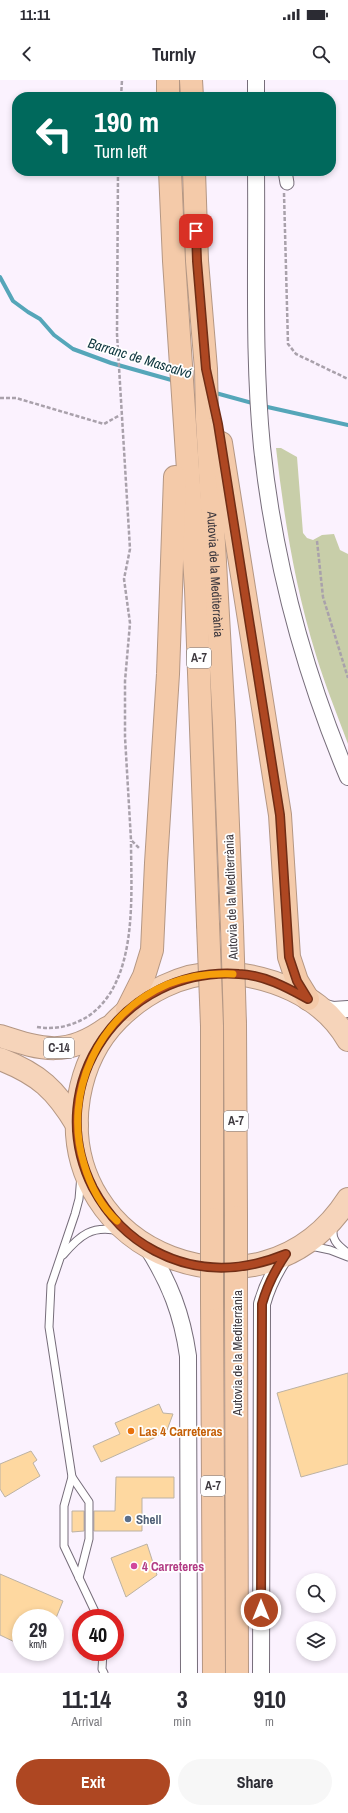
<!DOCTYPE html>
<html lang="en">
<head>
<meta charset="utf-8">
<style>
	:root { --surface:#fff; --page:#f7f7f7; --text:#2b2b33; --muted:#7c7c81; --accent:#ae4722 }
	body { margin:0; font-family:"Archivo Narrow",sans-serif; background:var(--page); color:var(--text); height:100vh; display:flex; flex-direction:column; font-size:15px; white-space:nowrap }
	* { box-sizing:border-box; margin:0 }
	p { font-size:13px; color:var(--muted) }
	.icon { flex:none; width:22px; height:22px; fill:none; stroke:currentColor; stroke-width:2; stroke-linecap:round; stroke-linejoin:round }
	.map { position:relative; height:1593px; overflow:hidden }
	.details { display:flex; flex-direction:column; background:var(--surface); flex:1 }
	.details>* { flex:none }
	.banner { position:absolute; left:12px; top:12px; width:324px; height:84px; border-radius:16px; box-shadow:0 2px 6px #0003; background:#00695c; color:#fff; overflow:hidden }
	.tools { position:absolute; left:296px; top:1493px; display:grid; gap:8px }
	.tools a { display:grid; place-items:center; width:40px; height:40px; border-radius:50%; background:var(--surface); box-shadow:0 2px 6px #0003; font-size:20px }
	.speed { position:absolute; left:12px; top:1529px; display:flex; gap:8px; font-size:20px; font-weight:700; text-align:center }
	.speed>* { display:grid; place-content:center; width:52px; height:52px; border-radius:50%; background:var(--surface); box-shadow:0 2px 6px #0003; line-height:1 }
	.speed small { font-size:10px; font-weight:400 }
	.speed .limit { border:6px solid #d22; background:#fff; color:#111 }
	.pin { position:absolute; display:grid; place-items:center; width:34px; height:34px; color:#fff; margin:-17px; border-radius:8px; box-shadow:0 2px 6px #0006 }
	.me { position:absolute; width:44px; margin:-22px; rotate:0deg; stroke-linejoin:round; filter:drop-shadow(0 0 3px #0008) }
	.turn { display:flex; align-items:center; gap:14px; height:84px; padding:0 16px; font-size:18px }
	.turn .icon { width:52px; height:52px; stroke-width:2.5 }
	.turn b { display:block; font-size:28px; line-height:34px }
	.eta { display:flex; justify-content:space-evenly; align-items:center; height:68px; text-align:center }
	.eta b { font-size:24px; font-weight:700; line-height:28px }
	.primary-button { display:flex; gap:8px; margin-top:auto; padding:8px 16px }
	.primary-button a { flex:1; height:46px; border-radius:24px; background:var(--accent); color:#fff; font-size:16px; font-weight:700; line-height:46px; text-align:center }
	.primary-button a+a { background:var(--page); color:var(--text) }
	.status { display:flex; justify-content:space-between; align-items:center; height:28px; padding:0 20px; background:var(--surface); direction:ltr }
	.status svg { height:11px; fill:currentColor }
	header { display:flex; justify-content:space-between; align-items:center; height:52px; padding:0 16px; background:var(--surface); font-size:18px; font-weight:700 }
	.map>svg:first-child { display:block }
	.green { fill:#c8cea9 }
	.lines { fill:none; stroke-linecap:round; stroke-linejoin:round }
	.stream { stroke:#55a6b9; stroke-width:4 }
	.building { fill:#fed8a0; stroke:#bcb2a3 }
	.service-casing { stroke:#766d7a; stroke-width:9 }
	.minor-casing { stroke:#766d7a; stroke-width:15 }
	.tertiary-casing { stroke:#766d7a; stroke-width:18 }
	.trunk-casing { stroke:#b49784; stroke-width:24 }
	.motorway-casing { stroke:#b49784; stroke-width:24 }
	.path { stroke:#a9a1ab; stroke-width:2.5; stroke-dasharray:4 2; stroke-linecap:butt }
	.service { stroke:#fff; stroke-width:7 }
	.minor { stroke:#fff; stroke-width:13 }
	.tertiary { stroke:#fff; stroke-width:16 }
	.trunk { stroke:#f6d4ba; stroke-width:22 }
	.motorway { stroke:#f4caa9; stroke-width:22 }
	.motorway-bridge-casing { stroke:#b49784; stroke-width:24; stroke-linecap:butt }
	.motorway-bridge { stroke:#f4caa9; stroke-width:22 }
	.route-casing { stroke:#712e16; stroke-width:10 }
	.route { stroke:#ae4722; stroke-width:7 }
	.slow { stroke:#f59e0b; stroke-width:7 }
	.food-dot { fill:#e8710a; stroke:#fff; stroke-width:1.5 }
	.service-dot { fill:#5c6f8a; stroke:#fff; stroke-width:1.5 }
	.hotel-dot { fill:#d1479c; stroke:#fff; stroke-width:1.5 }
	.labels { text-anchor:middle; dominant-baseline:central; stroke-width:3.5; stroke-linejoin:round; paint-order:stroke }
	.shield { fill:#fff; stroke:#777478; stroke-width:1 }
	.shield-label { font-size:12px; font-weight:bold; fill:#3d383e }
	.street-label { font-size:13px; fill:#3d383e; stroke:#fff }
	.food-label { font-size:13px; font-weight:bold; fill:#c56008; stroke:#fff; text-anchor:start }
	.service-label { font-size:13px; font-weight:bold; fill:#4e5e75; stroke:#fff; text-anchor:start }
	.hotel-label { font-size:13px; font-weight:bold; fill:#b23c85; stroke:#fff; text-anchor:start }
	.water-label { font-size:14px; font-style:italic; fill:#0e363e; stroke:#fff }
</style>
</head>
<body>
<div class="status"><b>11:11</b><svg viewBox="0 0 49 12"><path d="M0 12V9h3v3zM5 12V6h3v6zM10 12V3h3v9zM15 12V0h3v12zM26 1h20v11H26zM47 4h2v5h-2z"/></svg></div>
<header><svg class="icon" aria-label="back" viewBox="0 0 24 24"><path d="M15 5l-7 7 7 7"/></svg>Turnly<svg class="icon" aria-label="search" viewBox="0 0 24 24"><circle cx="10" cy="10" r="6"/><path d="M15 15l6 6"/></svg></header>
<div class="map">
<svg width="348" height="1593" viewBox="0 0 348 1593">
	<rect width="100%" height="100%" fill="#fbf2fe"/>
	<path class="green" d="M276,368H281L297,377L303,453L307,458L313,460L322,455L334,454L340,470L348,474V664C337,634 325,605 316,575C295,507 284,438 276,368Z"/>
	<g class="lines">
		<g class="stream">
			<path d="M0,197L13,221L28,232L40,239L54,255L73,269L111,283L175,301"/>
			<path d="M212,312L256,324"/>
			<path d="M263,326L348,345"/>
		</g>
	</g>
	<g class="building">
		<path d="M348,1293V1384L301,1397L277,1313Z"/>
		<path d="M159,1324L163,1333L173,1334L167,1350L154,1358L101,1382L93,1366L120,1354L115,1343Z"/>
		<path d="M31,1371L37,1380L33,1383L40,1396L5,1417L0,1409V1384Z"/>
		<path d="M116,1397H174V1418H142V1451H94V1431H115Z"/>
		<path d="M72,1431H84V1451L72,1452Z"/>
		<path d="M147,1464L157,1495L126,1517L111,1478Z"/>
		<path d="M0,1494L63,1521L56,1538H21V1565L0,1555Z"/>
	</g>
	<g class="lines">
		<defs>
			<g id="service">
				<path d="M81,1095L79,1119L75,1134L51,1205L49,1247L72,1397L64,1426V1466L98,1538"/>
				<path d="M334,1144C330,1159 337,1165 348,1173"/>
				<path d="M311,1166L330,1170L348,1177"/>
				<path d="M63,1175C80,1155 92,1145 119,1151"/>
				<path d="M72,1397L89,1422V1459L79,1498"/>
				<path d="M103,1572L102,1589L104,1593"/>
			</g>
			<path id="minor" d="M285,91L287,103"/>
			<g id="tertiary">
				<path d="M256,0V17"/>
				<path d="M256,91C257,183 253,276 262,367C274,480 304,592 348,697"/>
				<path d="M318,926L333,930L348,929"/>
				<path d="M147,1167C170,1203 182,1234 188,1276L189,1593"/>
				<path d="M261,1593L262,1224C267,1206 275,1190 286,1174"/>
			</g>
			<g id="trunk">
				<path d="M0,956C43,970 67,977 107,948"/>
				<path d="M348,960C322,915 269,894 219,893C181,893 144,913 118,939C97,960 84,988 79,1017C53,1174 261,1254 348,1119"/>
				<path d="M0,979C39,994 56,1010 77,1045"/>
			</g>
			<g id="motorway">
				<path d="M168,0V17"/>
				<path d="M191,0L192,17"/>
				<path d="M170,91L174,181L196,509L208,844"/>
				<path id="s1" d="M194,91L197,181L206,289L207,339L224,643L232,847"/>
				<path d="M221,363L280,735L289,877L297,901L308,919"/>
				<path d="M127,930L144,896L152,870L156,783L168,594L175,397"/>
				<path d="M235,944L236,1137"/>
				<path d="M212,946V1139"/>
				<path d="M212,1219L214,1593"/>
				<path d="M236,1221L237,1593"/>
			</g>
		</defs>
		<use href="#service" class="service-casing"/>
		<use href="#minor" class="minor-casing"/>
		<use href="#tertiary" class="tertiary-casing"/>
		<use href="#trunk" class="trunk-casing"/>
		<use href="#motorway" class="motorway-casing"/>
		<g class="path">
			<path d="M121,17L122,0"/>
			<path d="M118,91L117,254L130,469L124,499L130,543L125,601V657L131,760L140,769"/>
			<path d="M284,113L288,264L296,274L348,299"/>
			<path d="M0,318H16L104,344L120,335"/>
			<path d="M317,461L323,517L348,598"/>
			<path d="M37,947C55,950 72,946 87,937C139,903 131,815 131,761"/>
		</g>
		<use href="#service" class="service"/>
		<use href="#minor" class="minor"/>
		<use href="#tertiary" class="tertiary"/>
		<use href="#trunk" class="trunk"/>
		<use href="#motorway" class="motorway"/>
		<defs>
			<g id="motorway-bridge">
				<path d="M208,844L212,946"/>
				<path d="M232,847L235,944"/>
				<path d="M236,1137V1221"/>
				<path d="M212,1139V1219"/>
			</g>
		</defs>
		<use href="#motorway-bridge" class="motorway-bridge-casing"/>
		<use href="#motorway-bridge" class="motorway-bridge"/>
	</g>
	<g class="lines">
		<defs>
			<path id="route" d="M196,151L197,181L206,289L218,344L280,735L289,877L297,901L308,919C286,907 264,895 239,894C124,886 40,1003 93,1108C107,1134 128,1157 155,1171C197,1193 242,1192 286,1174C275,1190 267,1206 262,1224L261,1530"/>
		</defs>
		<use href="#route" class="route-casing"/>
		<use href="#route" class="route"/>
		<path class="slow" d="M117,1141C101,1126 90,1105 84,1084C62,1013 99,933 168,904C189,896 211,893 233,894"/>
	</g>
	<circle class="food-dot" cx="131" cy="1351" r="4"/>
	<circle class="service-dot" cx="128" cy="1439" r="4"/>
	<circle class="hotel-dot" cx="134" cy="1486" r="4"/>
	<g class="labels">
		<g class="shield">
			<rect x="187" y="568" width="24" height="20" rx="3"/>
			<rect x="44" y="958" width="30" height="20" rx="3"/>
			<rect x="224" y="1031" width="24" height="20" rx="3"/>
			<rect x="201" y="1396" width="24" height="20" rx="3"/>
		</g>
		<g class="shield-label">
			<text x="199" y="578">A-7</text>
			<text x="59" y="968">C-14</text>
			<text x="236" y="1041">A-7</text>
			<text x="213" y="1406">A-7</text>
		</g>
		<g class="street-label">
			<text stroke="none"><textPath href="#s1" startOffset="404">Autovia de la Mediterrània</textPath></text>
			<text transform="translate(231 817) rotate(-92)">Autovia de la Mediterrània</text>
			<text transform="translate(237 1273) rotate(-90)">Autovia de la Mediterrània</text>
		</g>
		<g class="food-label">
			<text x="139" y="1351">Las 4 Carreteras</text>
		</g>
		<g class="service-label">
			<text x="136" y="1439">Shell</text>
		</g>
		<g class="hotel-label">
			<text x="142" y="1486">4 Carreteres</text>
		</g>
		<g class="water-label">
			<text transform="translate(140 278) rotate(17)">Barranc de Mascalvó</text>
		</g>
	</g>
</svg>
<div class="tools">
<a><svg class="icon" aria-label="search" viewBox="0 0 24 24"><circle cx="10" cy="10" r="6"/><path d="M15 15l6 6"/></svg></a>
<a><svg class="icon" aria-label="layers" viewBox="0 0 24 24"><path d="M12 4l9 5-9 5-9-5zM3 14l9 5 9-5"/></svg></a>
</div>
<div class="speed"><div>29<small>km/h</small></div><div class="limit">40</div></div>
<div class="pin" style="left:196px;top:151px;background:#d93025"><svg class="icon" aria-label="arrive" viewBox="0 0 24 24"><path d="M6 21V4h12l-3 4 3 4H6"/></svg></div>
<svg class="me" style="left:261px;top:1530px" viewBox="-20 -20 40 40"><circle r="17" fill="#ae4722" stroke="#fff" stroke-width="3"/><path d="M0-11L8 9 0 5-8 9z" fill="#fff"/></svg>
<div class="banner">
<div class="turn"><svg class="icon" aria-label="left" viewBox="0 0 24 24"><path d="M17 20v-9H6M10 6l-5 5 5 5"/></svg><div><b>190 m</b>Turn left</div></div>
</div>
</div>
<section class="details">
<div class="eta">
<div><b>11:14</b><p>Arrival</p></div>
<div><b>3</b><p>min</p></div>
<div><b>910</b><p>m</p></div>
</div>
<div class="primary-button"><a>Exit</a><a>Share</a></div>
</section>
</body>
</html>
